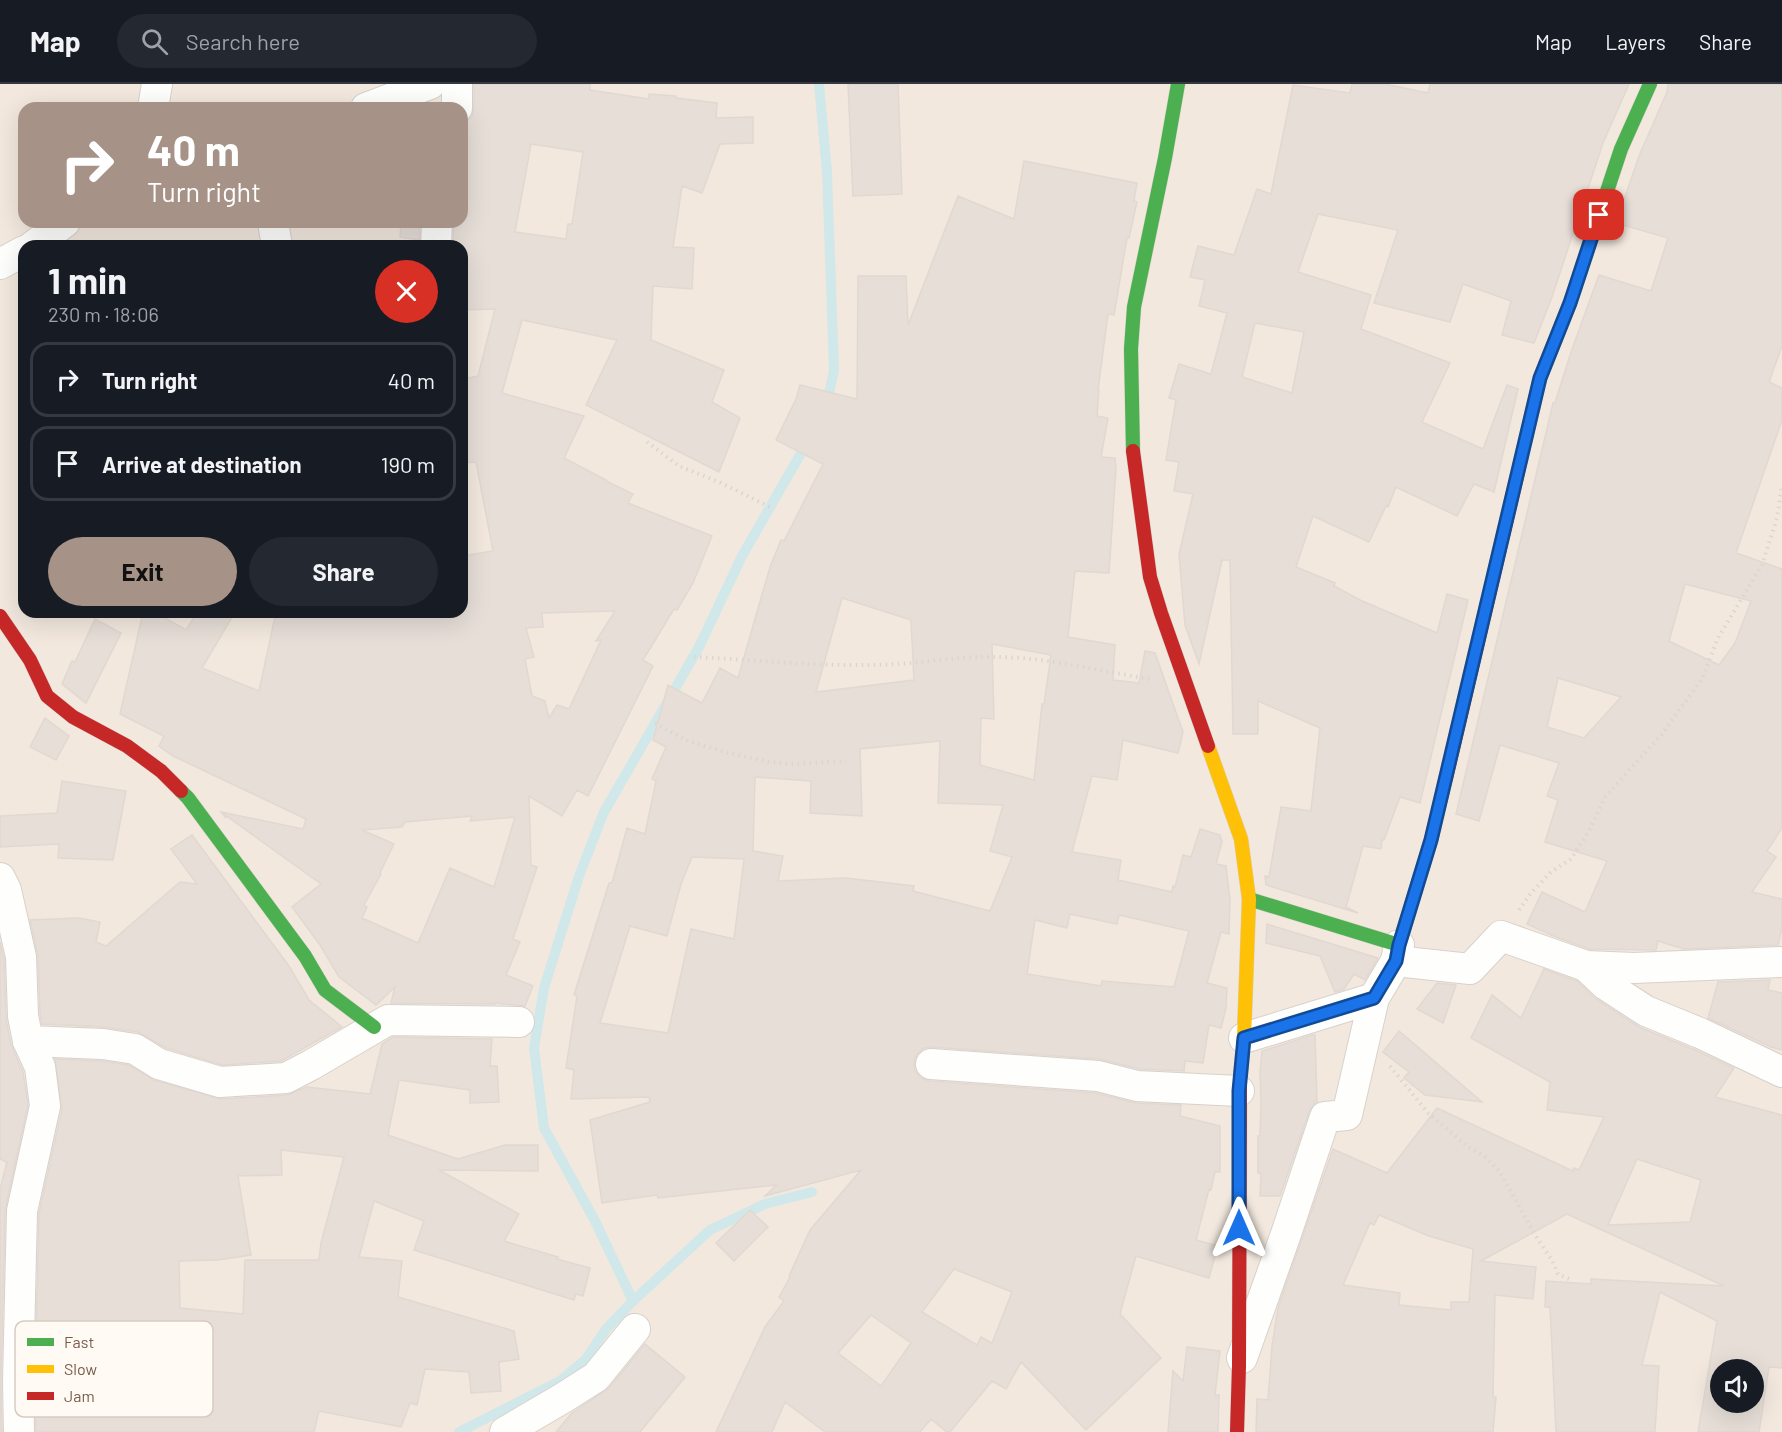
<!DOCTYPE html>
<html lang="en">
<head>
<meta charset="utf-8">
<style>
	:root { --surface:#171b24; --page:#242831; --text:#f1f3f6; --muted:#9ea1a6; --line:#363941; --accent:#a69286 }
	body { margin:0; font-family:Barlow,sans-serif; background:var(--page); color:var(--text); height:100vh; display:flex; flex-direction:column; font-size:22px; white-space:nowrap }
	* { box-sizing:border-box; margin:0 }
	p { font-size:20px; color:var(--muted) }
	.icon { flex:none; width:33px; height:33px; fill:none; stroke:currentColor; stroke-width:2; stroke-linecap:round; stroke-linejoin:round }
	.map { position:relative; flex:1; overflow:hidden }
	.details { position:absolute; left:18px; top:156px; width:450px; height:378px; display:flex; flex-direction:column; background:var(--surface); border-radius:18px; box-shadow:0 6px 24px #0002 }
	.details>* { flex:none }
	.top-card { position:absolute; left:18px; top:18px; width:450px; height:126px; border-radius:18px; box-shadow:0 6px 24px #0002; background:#a69286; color:#fff; overflow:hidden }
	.buttons { position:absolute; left:1710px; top:1275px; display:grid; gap:12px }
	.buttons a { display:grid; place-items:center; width:54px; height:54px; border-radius:50%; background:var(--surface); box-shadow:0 6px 24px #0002; font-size:30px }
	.pin { position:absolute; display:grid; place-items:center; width:51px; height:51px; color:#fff; margin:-26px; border-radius:12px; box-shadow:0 3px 9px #0006 }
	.me { position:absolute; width:66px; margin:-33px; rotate:0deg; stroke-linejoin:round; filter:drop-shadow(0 0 4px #0008) }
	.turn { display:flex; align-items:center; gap:21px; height:126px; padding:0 30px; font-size:27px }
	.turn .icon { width:78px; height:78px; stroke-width:2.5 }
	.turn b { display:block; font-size:42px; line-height:51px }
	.round { display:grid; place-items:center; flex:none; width:63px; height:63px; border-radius:32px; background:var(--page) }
	.head { display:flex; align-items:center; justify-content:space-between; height:102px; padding:0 30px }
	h1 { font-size:36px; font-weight:700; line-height:45px }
	.primary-button { display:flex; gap:12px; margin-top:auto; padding:12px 30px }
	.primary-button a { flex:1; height:69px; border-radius:36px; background:var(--accent); color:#111; font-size:24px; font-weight:700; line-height:69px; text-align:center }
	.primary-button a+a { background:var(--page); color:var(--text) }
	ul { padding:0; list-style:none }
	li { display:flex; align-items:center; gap:18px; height:75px; margin:0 12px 9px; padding:0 18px; border:3px solid var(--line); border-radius:18px }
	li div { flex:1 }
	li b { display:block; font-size:22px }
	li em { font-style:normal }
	header { display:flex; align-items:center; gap:36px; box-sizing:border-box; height:84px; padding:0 30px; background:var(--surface); border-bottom:2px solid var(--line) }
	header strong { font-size:28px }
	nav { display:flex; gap:33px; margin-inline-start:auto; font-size:21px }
	.search { width:420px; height:54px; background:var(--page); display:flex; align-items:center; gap:15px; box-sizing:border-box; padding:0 21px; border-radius:33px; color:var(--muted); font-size:22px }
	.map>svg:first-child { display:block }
	.residential { fill:#f2e8de; fill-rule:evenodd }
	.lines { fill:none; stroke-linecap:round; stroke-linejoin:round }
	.stream { stroke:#d0e8ea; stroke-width:10 }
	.building { fill:#e6ded7; stroke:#e2d8d2; stroke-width:1.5; fill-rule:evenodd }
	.street-casing { stroke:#d7d1cb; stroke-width:32 }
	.fast-casing { stroke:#d9d2cb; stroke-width:15 }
	.slow-casing { stroke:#d9d2cb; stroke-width:15 }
	.jam-casing { stroke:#d9d2cb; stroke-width:15 }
	.path { stroke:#dcd5d0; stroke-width:4; stroke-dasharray:1.5 4.5; stroke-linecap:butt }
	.street { stroke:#fefefd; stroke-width:30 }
	.fast { stroke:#4caf50; stroke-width:14 }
	.slow { stroke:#ffc107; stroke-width:14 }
	.jam { stroke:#c62828; stroke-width:14 }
	.route-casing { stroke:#114b97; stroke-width:15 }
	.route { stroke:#1a73e8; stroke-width:10 }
	.key { fill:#fffaf3; stroke:#d7cbc1; stroke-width:1.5 }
	.key-label { font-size:16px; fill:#7a5c4d }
</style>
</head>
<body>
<header>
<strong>Map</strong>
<div class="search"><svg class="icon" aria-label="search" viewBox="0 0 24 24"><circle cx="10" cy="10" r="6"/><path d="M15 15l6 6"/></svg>Search here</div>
<nav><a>Map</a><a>Layers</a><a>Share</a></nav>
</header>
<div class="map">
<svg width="1782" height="1348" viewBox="0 0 1782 1348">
	<rect width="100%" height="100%" fill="#f9f5f0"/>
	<path class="residential" d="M0,0H1782V1348H0ZM24,24H462V138H24ZM24,162H462V528H24ZM1720,1286H1754V1318H1720Z"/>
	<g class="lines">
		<g class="stream">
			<path d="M819,0L827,88L834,287L826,322"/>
			<path d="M633,1217L710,1146L765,1120L812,1108"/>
			<path d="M459,1348L560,1297L586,1275L606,1245L633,1217L595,1137L544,1044L534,964L544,904L579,792L604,728L699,563L742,472L808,357"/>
		</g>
	</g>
	<g class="building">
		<path d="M474,0H590V6L649,15V10L676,12V14L717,19L716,34L753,33V59L720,60L702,109L682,102L673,163L694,164L692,205L653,202L651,256L724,286L712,318L740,334L719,388L586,321L617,256L522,236L502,309L584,332L564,374L606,396V397L633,410L628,419L712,452L693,499L677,526L674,525L643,576L653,582L588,712L577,706L562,732L529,712L531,781L537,783L513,855L520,858L506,891L533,902L525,922L495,919V920L391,919L395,903L376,921L339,893L320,861L292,823L321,800L225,731L226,734L221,728L303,745L306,735L173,672L159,662L164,652L120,630L143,528H155L186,546L197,528H235L202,584L259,607L276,528H462V472L493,467L476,378L465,379L462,362V295L478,292L495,225L462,226V162L453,161L454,138H462V84L468,47H463V40L472,32L474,24ZM531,60L583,68L572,140H568L566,155L515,148ZM615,527L596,557L601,556L569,625L557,621L549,634L545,617L532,612L525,575L534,573L526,544L543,543L542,529ZM472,732L470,737L515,733L494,803L450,784L418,859L362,834L367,823L364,821L381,790L380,789L394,760L362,746L402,743L405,738Z"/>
		<path d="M848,0H898L902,110L853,112Z"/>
		<path d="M1352,0H1385L1428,9L1430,0H1629L1603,59L1552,213L1534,259L1502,251L1511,217L1463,200L1450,238L1374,219L1398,146L1318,130L1298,188L1371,211L1361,245L1450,279L1422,338L1483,365L1507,301L1518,305L1494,408L1474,400L1457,432L1396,403L1388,423L1386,422L1369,458L1313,432L1296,483L1335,499L1334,502L1360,516L1437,549L1447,510L1468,516L1420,719L1400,713L1384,756H1382L1381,765L1363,762L1346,823L1358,829L1266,801L1265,792L1269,793L1281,723L1311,727L1320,644L1258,617V650H1233L1230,476H1222L1199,580L1185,541L1179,470L1193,410L1174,407L1179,378L1166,376L1176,316L1169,314L1179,280L1211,290L1227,229L1199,222L1205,196L1190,193L1198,162L1234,171L1257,105L1271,110L1293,1L1350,9ZM1255,239L1304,248L1292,309L1242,293Z"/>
		<path d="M1668,0H1782V262L1769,298L1782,304V336L1736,469L1782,485V744L1767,767L1776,773L1752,808L1782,815V844L1778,861L1684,865L1658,857L1656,866L1589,865L1551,851L1527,840L1542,808L1585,828L1607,777L1545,758L1558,716L1547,712L1559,679L1500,661L1479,737L1456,730L1553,319H1555L1571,268L1599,191L1651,207L1668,154L1616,139L1639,72L1667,8ZM1685,500L1751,517L1735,559L1719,581L1669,557ZM1558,594L1621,613L1584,654L1547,643Z"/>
		<path d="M1024,77L1137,99L1134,117L1137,118L1129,154H1127L1114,231L1108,230L1098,306H1099L1097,332L1108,334L1101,373L1115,374L1116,384L1109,489L1075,487L1068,553L1115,561L1113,596L1139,599L1145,567L1155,569L1183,648L1178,669L1123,656L1117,696L1092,692L1072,768L1121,776L1118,796L1172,808L1173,802L1175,803L1183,771L1191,773L1200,745L1220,751L1222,758L1216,780L1226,782L1230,816L1229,850L1221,848L1207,899L1227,904L1226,924L1221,944L1209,941L1203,979L1185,977L1184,987L1140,985L1099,975L932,963L924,964L917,970L914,979L915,987L921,994L930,997L1095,1009L1136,1019L1181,1021L1180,1032L1220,1042V1088H1215L1211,1106L1209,1105L1196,1156L1218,1162L1209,1194L1136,1172L1120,1230L1161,1274L1086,1346L1021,1278L1006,1305L992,1297L950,1348H947L931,1335L920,1348H825L785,1318L772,1348H716L765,1243L784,1217L779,1213L790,1193L789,1192L810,1146L861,1086L765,1112L776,1101L658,1114L657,1111L602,1119L590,1036L650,1018L649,1013L571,1015L574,986L566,984L577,912L574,911L609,799H612L627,744L645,750L656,697L652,695L666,663L653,656L668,601L702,619L720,584L738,594L770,483L781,456L784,457L823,380L776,356L796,315L800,301L857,315L858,192H906L908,241L958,112L1014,135ZM842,514L911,536L914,596L816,608ZM992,560L1051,571L1044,620H1042L1034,696L980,681L981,634L994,635ZM940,657L938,719L1003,721L990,767L1012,773L990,827L913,807L914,802L846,794L778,797L783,772L753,767L755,693L811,697L810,729L862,732L860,665ZM692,773L744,775L734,855L691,845L668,949L600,939L630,842L667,852L681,800ZM1070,830L1117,840L1119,831L1189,847L1174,903L1102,897L1101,902L1027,890L1035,836L1067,844ZM954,1185L1012,1208L992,1259L981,1253L977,1261L922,1228ZM871,1231L911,1259L881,1302L838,1269Z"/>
		<path d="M401,138H420L419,156L400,153Z"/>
		<path d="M95,535L121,549L86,619L62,600L72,577L75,578Z"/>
		<path d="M45,634L69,652L56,676L30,663Z"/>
		<path d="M62,697L126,707L113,776L58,774L59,760L0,763V732L57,729Z"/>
		<path d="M192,751L289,882L309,916L342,943L281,977L222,981L166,964L138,948L104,943L42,940L40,930L38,872L30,836L79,834L100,838L96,858L106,862L180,798L197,800L171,765Z"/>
		<path d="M1267,840L1378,874L1365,896L1354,890L1344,905L1335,908L1320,872L1266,859Z"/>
		<path d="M0,858L4,875L6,935L11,961L23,988L28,1021L5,1126L1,1298L2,1348H0V1105L7,1078L0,1075Z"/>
		<path d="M1544,885L1577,897L1596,915L1639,943L1693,965L1734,984L1715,1013L1782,1031V1284L1769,1283L1759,1348H1698L1717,1237L1660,1208L1642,1281L1659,1282L1655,1348H1556L1550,1223H1545L1546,1197L1591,1200V1195L1724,1202L1567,1130L1481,1177L1536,1183L1533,1215L1495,1211L1493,1313H1496L1493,1348H1256L1257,1315L1268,1316L1272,1262L1278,1224L1333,1065L1387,1089L1437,1024L1573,1087L1574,1084L1579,1086L1604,1033L1547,1026L1550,998L1471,954L1492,911L1521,934ZM1637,1075L1701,1096L1690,1138L1608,1141ZM1379,1131L1429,1152L1473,1165L1469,1218H1451V1226L1399,1221L1400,1209L1343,1201L1370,1139L1374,1141ZM1720,1286H1754V1318H1720Z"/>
		<path d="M1770,896L1768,906L1782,909V966L1771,963L1708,934L1718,898Z"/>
		<path d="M1437,899L1456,901L1443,939L1417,925Z"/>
		<path d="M1399,947L1482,1018L1425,1011L1404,994L1409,988L1383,968Z"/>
		<path d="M1312,951H1315L1317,1018L1314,1020L1309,1028L1280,1112H1260L1261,1090L1258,1089V1052H1260L1261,1017L1260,989L1262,967Z"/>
		<path d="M393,953L492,955L490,982H497L499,1018L470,1019V1006L399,996L388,1051L458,1075L505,1061H538V1087L439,1086L519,1130L504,1157L558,1173L557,1175L590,1184L583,1212L576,1210L574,1216L414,1166L424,1137L374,1117L359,1173L402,1177L398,1213L514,1247L519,1275L499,1278L501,1307L471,1309L469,1288L425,1285L417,1321L410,1319L401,1343L319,1327L314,1348H36L35,1298L39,1129L62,1025L55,975L101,977L129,981L154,996L221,1015L287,1011L307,1003L370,1010L382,960ZM281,1066L344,1073L321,1159L319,1176H245L243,1230L180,1224L179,1177L218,1176L251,1171L238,1092L282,1091Z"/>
		<path d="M750,1126L768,1143L734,1177L716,1159Z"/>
		<path d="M645,1260L685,1293L640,1348H556L572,1329L609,1304Z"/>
		<path d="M1187,1263L1220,1267L1215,1311H1219L1218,1348H1168L1173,1287L1183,1297Z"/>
	</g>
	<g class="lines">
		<defs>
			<g id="street">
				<path d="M457,0V24"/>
				<path d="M153,24L157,0"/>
				<path d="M366,24L430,0"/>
				<path d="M273,138L277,162"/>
				<path d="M33,162L65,138"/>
				<path d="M436,162L437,138"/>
				<path d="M0,180L24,167"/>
				<path d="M0,794L6,806L21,873L23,932L28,957L40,983L45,1022L22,1127L18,1298L19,1348"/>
				<path d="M1399,861L1396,877L1470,885L1501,852L1586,882L1634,884L1782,878"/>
				<path d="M1586,882L1606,901L1646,927L1700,949L1782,988"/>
				<path d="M1244,954L1374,914"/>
				<path d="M28,957L103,960L135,965L159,980L220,998L286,994L311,981L388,936L519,938"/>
				<path d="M931,980L1098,992L1137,1002L1239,1007"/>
				<path d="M1242,1274L1287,1147L1325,1033L1347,1031L1374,914L1396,877"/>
				<path d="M505,1348L563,1314L596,1293L635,1245"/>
			</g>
			<g id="fast">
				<path d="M1133,367L1131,265L1134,223L1165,74L1178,0"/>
				<path d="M1521,375L1540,294L1570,219L1621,65L1650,0"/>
				<path d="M181,707L188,714L305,872L325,906L374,943"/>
				<path d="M1249,815L1399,861L1431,756L1446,694"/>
			</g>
			<path id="slow" d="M1208,662L1241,755L1249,815L1244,954L1240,997"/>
			<g id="jam">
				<path d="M1133,367L1150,493L1161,529L1208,662"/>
				<path d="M0,532L30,576L47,612L73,633L127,662L161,687L181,707"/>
				<path d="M1446,694L1521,375"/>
				<path d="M1237,1348L1239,1282L1240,997"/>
			</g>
		</defs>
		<use href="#street" class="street-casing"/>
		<use href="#fast" class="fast-casing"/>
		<use href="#slow" class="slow-casing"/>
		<use href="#jam" class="jam-casing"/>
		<g class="path">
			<path d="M647,358L679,382L719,398L770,423"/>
			<path d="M694,573C761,576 828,584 895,580C929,578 962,572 996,573C1047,573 1099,587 1150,595"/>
			<path d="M655,639L688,657L721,667L769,678L794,680L846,677"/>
			<path d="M1519,826L1531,809L1551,788L1571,775L1589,747L1605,713L1661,651L1702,595L1718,554L1762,481L1777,434L1782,402"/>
			<path d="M1390,982L1428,1029L1467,1062L1484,1072L1500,1088L1535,1151L1552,1176L1558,1190L1571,1196"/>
		</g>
		<use href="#street" class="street"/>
		<use href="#fast" class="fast"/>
		<use href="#slow" class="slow"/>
		<use href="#jam" class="jam"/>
	</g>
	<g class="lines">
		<defs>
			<path id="route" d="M1239,1144V1007L1244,954L1374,914L1396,877L1399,861L1431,756L1540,294L1570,219L1599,131"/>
		</defs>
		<use href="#route" class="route-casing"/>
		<use href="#route" class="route"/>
	</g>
	<rect x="15" y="1237" width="198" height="96" rx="9" class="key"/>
	<rect x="27" y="1254" width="27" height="8" fill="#4caf50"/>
	<rect x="27" y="1281" width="27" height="8" fill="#ffc107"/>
	<rect x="27" y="1308" width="27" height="8" fill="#c62828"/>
	<g class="key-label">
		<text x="64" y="1264">Fast</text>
		<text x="64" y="1291">Slow</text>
		<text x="64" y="1318">Jam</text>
	</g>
</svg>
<div class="buttons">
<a><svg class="icon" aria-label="sound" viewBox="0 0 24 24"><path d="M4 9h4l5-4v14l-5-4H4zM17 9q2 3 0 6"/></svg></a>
</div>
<div class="pin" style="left:1599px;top:131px;background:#d93025"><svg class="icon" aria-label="arrive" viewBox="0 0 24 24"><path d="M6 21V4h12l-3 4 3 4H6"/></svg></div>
<svg class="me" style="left:1239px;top:1144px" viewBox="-20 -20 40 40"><path d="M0-17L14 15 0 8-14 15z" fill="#1a73e8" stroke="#fff" stroke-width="4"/></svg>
<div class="top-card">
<div class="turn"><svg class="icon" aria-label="right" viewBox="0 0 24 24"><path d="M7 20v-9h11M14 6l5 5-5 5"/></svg><div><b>40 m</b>Turn right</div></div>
</div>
<section class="details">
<div class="head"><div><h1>1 min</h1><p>230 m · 18:06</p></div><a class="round" style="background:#d93025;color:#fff"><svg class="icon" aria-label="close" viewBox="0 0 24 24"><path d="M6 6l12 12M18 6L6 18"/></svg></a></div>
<ul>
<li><svg class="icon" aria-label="right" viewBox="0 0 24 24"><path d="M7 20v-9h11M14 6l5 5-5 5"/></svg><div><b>Turn right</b></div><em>40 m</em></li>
<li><svg class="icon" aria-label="arrive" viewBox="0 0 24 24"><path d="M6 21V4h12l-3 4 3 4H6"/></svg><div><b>Arrive at destination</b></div><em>190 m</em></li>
</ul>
<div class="primary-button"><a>Exit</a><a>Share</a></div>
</section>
</div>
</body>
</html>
